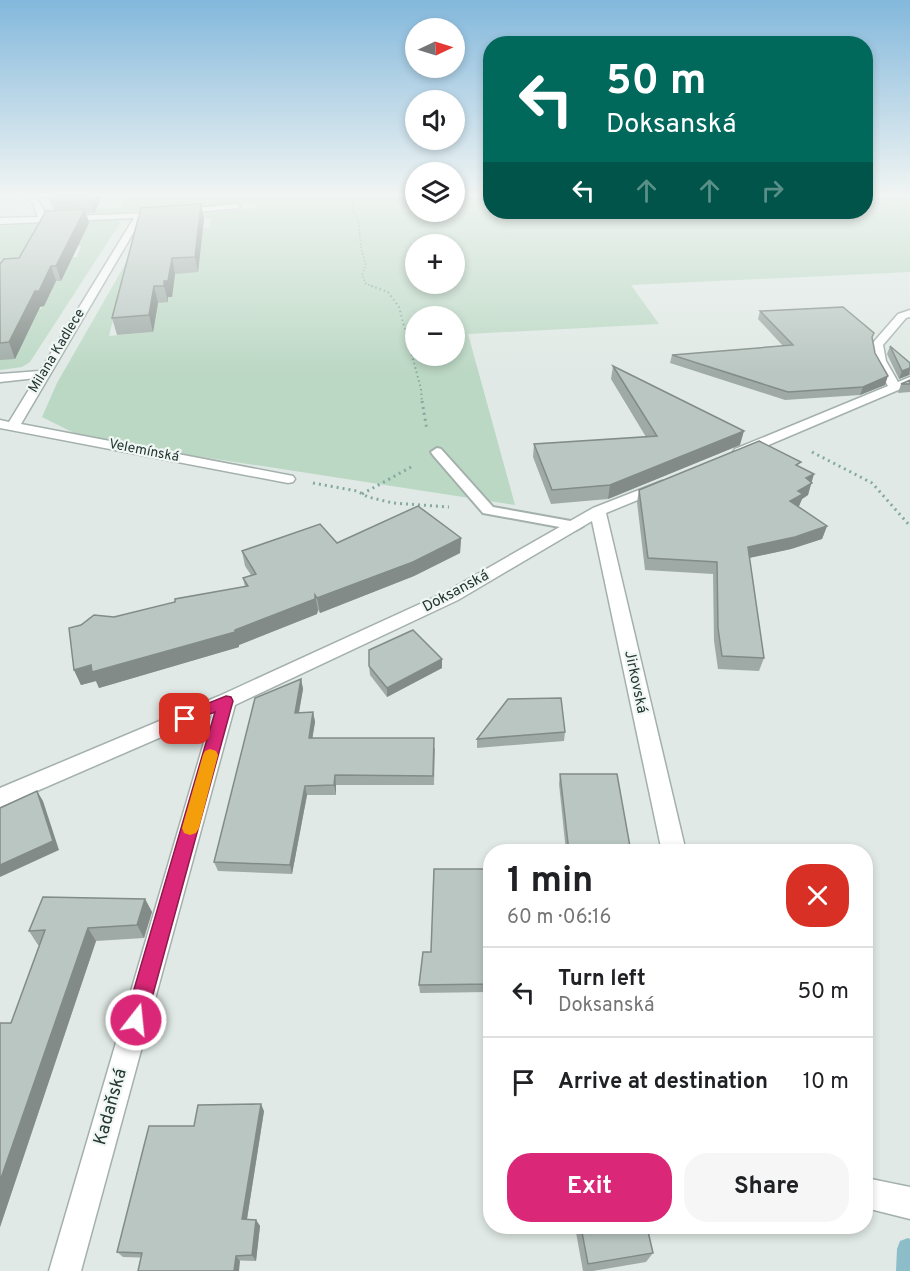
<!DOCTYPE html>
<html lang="en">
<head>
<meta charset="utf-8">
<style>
	:root { --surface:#fff; --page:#f6f6f6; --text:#202124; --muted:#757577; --line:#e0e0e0; --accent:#db2777 }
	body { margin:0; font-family:Overpass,sans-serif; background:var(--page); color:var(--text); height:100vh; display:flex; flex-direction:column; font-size:22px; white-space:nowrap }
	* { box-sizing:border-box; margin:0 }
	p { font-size:20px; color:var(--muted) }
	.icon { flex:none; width:33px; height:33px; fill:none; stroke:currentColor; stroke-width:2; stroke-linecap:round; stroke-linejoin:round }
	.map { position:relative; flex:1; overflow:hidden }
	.sheet { position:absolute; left:483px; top:844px; width:390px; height:390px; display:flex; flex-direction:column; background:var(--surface); border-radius:24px; box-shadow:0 3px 9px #0003 }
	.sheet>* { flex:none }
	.guide { position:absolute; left:483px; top:36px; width:390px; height:183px; border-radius:24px; box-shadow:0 3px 9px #0003; background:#00695c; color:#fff; overflow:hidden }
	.needle { width:39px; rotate:86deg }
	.controls { position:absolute; left:405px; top:18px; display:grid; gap:12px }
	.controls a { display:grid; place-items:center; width:60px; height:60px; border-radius:50%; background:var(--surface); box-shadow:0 3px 9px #0003; font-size:30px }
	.pin { position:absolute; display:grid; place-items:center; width:51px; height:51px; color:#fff; margin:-26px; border-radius:12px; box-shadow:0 3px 9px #0006 }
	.me { position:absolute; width:66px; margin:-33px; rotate:16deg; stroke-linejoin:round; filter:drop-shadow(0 0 4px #0008) }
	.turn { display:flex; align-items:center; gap:21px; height:126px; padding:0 24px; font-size:27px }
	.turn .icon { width:78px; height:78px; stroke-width:2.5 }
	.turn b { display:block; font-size:42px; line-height:51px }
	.lanes { display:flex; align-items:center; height:57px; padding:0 24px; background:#0003; justify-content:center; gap:30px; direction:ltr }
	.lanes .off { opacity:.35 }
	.round { display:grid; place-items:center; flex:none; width:63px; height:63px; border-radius:24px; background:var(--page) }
	.headline { display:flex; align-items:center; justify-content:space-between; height:102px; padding:0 24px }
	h1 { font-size:36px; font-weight:700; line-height:45px }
	.cta { display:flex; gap:12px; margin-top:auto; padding:12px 24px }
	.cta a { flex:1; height:69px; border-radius:24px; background:var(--accent); color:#fff; font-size:24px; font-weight:700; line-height:69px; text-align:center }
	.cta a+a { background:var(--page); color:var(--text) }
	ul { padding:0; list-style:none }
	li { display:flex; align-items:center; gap:18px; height:90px; padding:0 24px; border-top:2px solid var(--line) }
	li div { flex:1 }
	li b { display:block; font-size:22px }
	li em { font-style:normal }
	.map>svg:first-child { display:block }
	.green { fill:#bbd8c4; fill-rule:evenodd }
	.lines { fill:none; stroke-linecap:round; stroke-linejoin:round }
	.stream { fill:#8dbdc9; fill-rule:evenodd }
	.lane-casing { stroke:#a4b0ac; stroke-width:4 }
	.street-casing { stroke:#a4b0ac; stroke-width:3 }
	.path-far2 { stroke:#84a99f; stroke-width:1.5; stroke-dasharray:1.5 2; stroke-linecap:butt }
	.path-far1 { stroke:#84a99f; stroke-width:2; stroke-dasharray:1.5 3; stroke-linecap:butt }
	.path { stroke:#84a99f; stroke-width:3; stroke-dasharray:2 4; stroke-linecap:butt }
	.lane { fill:#fff; fill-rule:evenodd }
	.street { fill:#fff; fill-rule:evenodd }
	.wall { fill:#9faaa6 }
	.shaded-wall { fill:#828b87 }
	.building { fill:#b9c6c1; stroke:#828b87; stroke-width:1.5 }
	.route { fill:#db2777; stroke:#8e194d; stroke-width:1.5 }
	.slow { fill:#f59e0b }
	.labels { text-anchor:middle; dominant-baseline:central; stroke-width:4.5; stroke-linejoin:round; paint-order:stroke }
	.far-street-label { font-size:14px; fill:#233733; stroke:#f0f6f3 }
	.street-label { font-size:15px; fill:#233733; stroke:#f0f6f3 }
	.near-street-label { font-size:18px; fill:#233733; stroke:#f0f6f3 }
</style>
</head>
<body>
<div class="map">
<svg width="910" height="1271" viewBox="0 0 910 1271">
	<rect width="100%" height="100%" fill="#e0e9e5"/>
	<g class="green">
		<path d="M40,196H113L78,199L87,209L120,208L125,196H415L416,212H454L455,196H490V212H866V196H902L910,201V272L631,285L659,324L468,334L515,505L86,439L42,417L57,383L150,221L159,218L259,208L252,202L146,215L138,211L66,215L58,214L50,201ZM211,218L210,228L165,230L167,221ZM416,244H454V284H416ZM416,316H454V356H416ZM113,320L153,332L109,336Z"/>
		<path d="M118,220L120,223L30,362L22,367L0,370V312L40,309L44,306L32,282L61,281L0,282V226ZM81,246L77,257L32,260L37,248Z"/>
	</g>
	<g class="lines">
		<path class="stream" d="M908,1238L910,1239V1271H896L897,1249L900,1241Z"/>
		<defs>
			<path id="lane" d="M437,448L441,449L493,507L576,522L583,526L576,530L483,513L433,455L431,452Z"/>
			<g id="street">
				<path d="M22,196C38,195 41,203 46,217L148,213L152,215L142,218L21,424L288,475L293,476L295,479L293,482L288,483L0,428V420L9,422L36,378L0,382V374L40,371L134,218L0,224V218L38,217L33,203Z"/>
				<path d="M236,204L240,206L239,208L178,214L174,212L178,210Z"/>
				<path d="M910,310V317L906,318L883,345L886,361L898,382L910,377V385L745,455H735L733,452L735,449L888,386L874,361L871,345L898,314Z"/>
				<path d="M662,481L667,482L669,485L667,488L606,513L686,852H662L592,521L458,600L235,705L81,1271H49L212,715L0,807V788L219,696L446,592L593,508Z"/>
				<path d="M866,1178L910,1187V1219L866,1208Z"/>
			</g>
		</defs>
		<use href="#lane" class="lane-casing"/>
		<use href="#street" class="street-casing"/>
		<path class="path-far2" d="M352,196L353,212L358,218L361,248L366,265L362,275L366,284L375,287"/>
		<path class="path-far1" d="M371,286L388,292L399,307L421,389L422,403"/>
		<g class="path">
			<path d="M422,401L427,430"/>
			<path d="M812,452L872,483L910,526"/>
			<path d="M313,483L357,491L368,497L393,503L449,507"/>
			<path d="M362,494L413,466"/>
		</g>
		<use href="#lane" class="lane"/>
		<use href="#street" class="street"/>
	</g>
	<g class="wall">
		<path d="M102,196L94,213H86L89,223L61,281H56L44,306L40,307L15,359L0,360V263L19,258L54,211L51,202Z"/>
		<path d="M201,204L204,219L198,272L175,274L172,297H168V302L158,303L153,332L117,335L112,318Z"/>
		<path d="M760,311L875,353L885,385L860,395L785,400L670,363L672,355L783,346L758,319Z"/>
		<path d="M890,346L910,363V375H909L899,379L887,354Z"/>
		<path d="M613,366L740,445L608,499L551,504L533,457L534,444L646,437L611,379Z"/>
		<path d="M910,380V392L898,393L901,384Z"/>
		<path d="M800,467L811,482L808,495L802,499L799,506L798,507L827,526L822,539L791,549L749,558L764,658L759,671L718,669L714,641L713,574L645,570L637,502L639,490Z"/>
		<path d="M461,538L460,553L414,576L320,613L318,610L317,614L239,645V647L99,688L96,681L81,685L74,670L114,617L245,587L243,578L251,575L245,566L242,551L337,543Z"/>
		<path d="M442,659V668L387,697L370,675L369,666Z"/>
		<path d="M301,679L303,689L299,713L313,712L315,722L312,738L435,748L434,785H336V795H307L292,874L218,871L214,862Z"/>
		<path d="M565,732L564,741L477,748V739Z"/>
		<path d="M560,774L631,852H566L559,784Z"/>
		<path d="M490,869V919H489L490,992L420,993L419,985L431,952Z"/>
		<path d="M145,899L152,912L144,938L96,941L0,1227V1023H11L40,945H38L29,931Z"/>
		<path d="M264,1111L247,1219L256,1220L260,1226L256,1261L123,1257L117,1252L194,1126Z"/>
		<path d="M575,1227H647L653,1253L646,1262L593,1271H583Z"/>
	</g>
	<g class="shaded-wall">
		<path d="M93,196H102L94,213L90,201Z"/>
		<path d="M201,204L204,219L198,272L195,257Z"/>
		<path d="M85,209L89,223L61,281L56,266Z"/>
		<path d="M172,258L175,274L172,297H168V302L164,286Z"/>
		<path d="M51,266L56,281L44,306L40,307L15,359L9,342L35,291Z"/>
		<path d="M154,286L158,303L153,332L149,315Z"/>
		<path d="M910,368L909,375L899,379L902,371Z"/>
		<path d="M888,376L885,385L860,395L863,387Z"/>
		<path d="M744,431L740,445L608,499L610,485Z"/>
		<path d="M814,474L808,495L802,499L799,506L786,513L790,501L806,478Z"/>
		<path d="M827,526L822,539L791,549L744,559L748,547Z"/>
		<path d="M461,538L460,553L414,576L320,613L317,598Z"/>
		<path d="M315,595L318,610L317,614L239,645V647L99,688L96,681L81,685L74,670L235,630Z"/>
		<path d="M442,659V668L387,697V688Z"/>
		<path d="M301,679L303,689L297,722L295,713Z"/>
		<path d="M313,712L315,722L311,747L309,738Z"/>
		<path d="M335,775L336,785V795L334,785Z"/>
		<path d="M305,786L307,795L292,874L290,865Z"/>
		<path d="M37,791L43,801L59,850L0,877V865Z"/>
		<path d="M145,899L152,912L144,938L137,925Z"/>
		<path d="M88,928L96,941L0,1227V1181Z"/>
		<path d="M261,1104L264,1111L246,1225L242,1219Z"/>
		<path d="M256,1220L260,1226L256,1261L252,1255Z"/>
		<path d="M236,1256L240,1261L239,1271H234Z"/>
	</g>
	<g class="building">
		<path d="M55,196H93L90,201L51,202Z"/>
		<path d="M201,204L195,257L172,258L168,281H164V286H154L149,315L112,318L141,208Z"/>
		<path d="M85,209L56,266H51L39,291H35L9,342L0,343V263H1L4,259L19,258L46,211Z"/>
		<path d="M843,307L874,333L872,337L875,353L888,376L863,387L788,392L672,355L793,345L760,311Z"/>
		<path d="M890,346L910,363V368L902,371Z"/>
		<path d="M613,366L744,431L610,485L552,490L534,444L657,436Z"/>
		<path d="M910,380V384H901Z"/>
		<path d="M759,441L801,462L796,465L814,474L806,478L812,483L798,491L803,494L790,501L827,526L795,537L748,547L764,658L722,656L718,628L717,562L648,558L639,490Z"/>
		<path d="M418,506L461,538L413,562L317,598L315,595V599L235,630V632L92,672L91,665L74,670L69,628L81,625L94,615L114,617L175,602V599L248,586L243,578L256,574L242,551L320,524L337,543Z"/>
		<path d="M413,630L442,659L387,688L369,666V650Z"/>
		<path d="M301,679L295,713L313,712L309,738H434L433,776L335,775L334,785L305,786L290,865L214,862L255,698Z"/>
		<path d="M561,698L565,732L477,739L508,699Z"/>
		<path d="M560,774H617L631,852H569Z"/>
		<path d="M37,791L53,841L0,865V808Z"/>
		<path d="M434,869H490V910H488L490,984L419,985L423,952H431Z"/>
		<path d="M43,897L145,899L137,925L88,928L0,1181V1023H11L45,930L29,931Z"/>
		<path d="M261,1104L242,1219L256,1220L252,1255L236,1256L234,1271H138L142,1253L117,1252L149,1126H194L198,1105Z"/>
		<path d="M581,1227H647L653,1253L588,1264Z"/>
	</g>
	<linearGradient id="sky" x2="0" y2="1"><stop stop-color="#83b8dc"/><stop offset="0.52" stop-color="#f1f5f3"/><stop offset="1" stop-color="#f1f5f3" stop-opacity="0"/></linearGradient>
	<rect width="910" height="374" fill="url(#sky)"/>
	<path class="route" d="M226,696L231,697L233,701L146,1020L143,1028L136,1031L128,1028L125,1020L215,712L185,724L179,723L177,719L179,715Z"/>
	<path class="slow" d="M210,749L216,751L218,755L199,828L196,833L190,835L184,833L182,828L203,755L205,751Z"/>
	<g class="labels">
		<g class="far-street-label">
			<text transform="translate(57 351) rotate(-59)">Milana Kadlece</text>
			<text transform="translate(144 451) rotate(11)">Velemínská</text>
		</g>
		<g class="street-label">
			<text transform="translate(456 592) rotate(-28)">Doksanská</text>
			<text transform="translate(635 682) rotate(78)">Jirkovská</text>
		</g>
		<g class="near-street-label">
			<text transform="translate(111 1107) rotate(-74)">Kadaňská</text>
		</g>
	</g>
</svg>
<div class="controls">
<a><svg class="needle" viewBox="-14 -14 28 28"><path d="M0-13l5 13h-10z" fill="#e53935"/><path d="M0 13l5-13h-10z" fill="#757577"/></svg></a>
<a><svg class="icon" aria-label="sound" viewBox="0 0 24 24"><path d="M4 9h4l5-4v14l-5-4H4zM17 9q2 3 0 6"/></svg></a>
<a><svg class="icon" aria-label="layers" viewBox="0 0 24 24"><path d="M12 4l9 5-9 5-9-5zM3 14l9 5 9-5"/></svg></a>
<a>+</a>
<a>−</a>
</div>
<div class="pin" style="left:185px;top:719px;background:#d93025"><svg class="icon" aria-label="arrive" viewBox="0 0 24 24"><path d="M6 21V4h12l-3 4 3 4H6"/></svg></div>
<svg class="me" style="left:136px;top:1020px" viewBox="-20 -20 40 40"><circle r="17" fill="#db2777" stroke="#fff" stroke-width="3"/><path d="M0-11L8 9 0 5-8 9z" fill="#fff"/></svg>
<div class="guide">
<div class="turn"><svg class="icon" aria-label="left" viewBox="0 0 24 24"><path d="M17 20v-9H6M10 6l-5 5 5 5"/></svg><div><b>50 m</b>Doksanská</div></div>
<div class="lanes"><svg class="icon" aria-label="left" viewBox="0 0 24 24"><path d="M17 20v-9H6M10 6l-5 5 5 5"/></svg><svg class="icon off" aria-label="ahead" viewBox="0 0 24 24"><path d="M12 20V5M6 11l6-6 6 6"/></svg><svg class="icon off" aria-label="ahead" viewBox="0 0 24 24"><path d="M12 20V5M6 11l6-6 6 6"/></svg><svg class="icon off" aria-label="right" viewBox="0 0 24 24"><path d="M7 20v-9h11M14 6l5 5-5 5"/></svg></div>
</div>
<section class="sheet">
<div class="headline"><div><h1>1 min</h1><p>60 m · 06:16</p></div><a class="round" style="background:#d93025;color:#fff"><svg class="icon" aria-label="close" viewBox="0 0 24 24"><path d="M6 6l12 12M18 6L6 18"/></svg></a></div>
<ul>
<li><svg class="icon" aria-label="left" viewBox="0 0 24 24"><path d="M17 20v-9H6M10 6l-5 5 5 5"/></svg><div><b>Turn left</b><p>Doksanská</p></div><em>50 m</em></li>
<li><svg class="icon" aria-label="arrive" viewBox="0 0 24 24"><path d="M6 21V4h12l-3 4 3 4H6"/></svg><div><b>Arrive at destination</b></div><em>10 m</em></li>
</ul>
<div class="cta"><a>Exit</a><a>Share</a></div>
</section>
</div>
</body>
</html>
